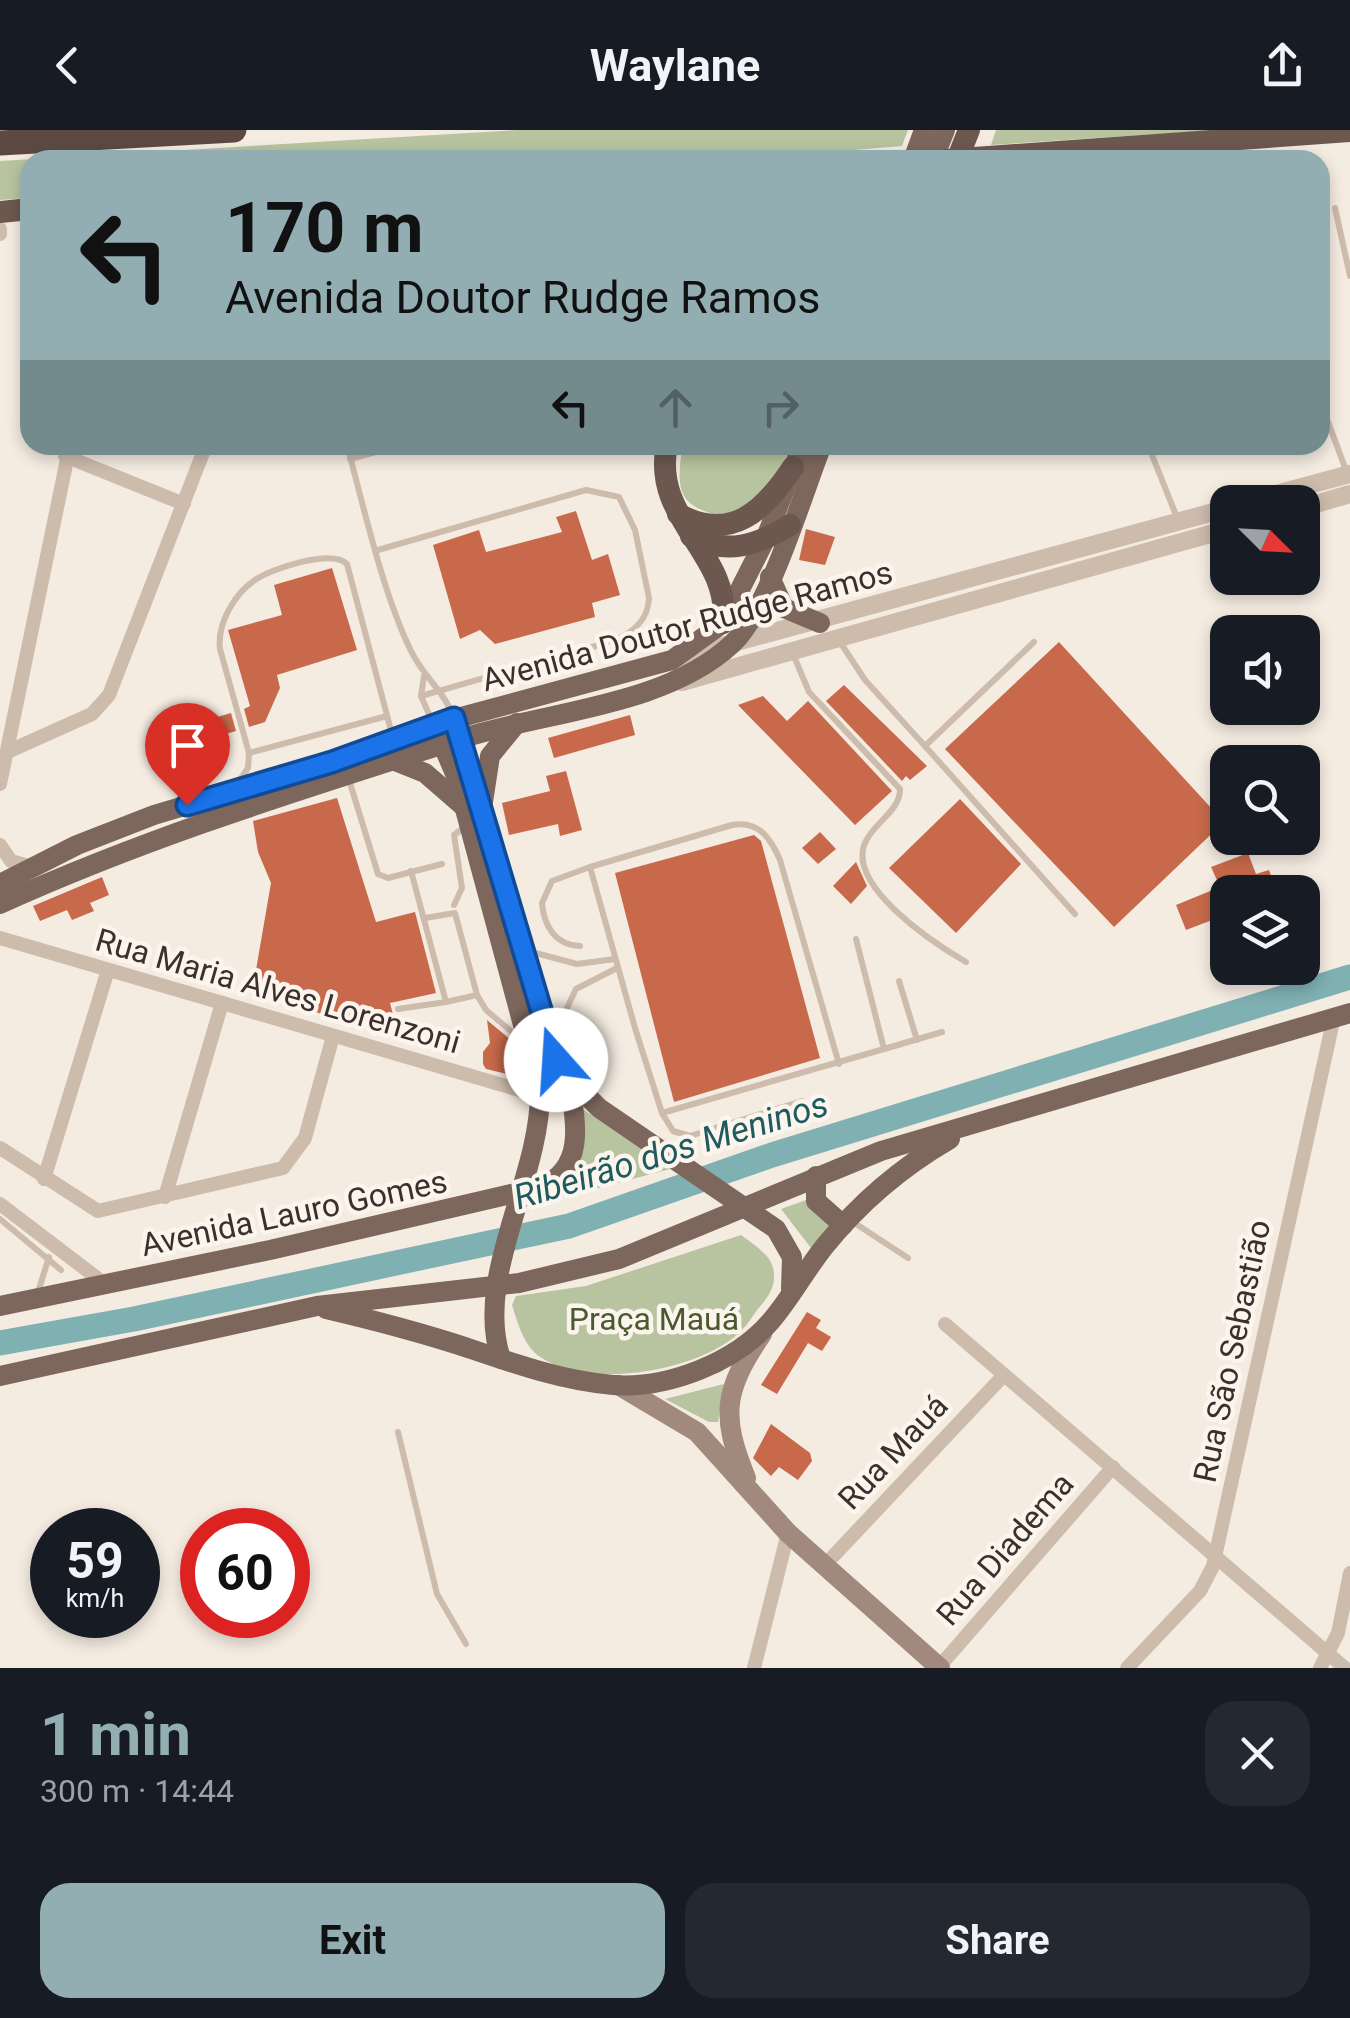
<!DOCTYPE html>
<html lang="en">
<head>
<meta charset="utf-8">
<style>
	:root { --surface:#171b24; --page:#242831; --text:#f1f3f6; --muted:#9ea1a6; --accent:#92aeb2 }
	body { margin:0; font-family:Roboto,sans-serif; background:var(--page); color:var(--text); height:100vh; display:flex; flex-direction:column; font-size:38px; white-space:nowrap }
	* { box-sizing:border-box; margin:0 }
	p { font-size:32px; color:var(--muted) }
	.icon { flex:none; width:55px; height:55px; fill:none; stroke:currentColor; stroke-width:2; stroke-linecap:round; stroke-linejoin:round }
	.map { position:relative; height:1538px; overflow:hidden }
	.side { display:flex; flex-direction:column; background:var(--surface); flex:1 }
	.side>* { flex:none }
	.hud { position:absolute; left:20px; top:20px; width:1310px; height:305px; border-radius:30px; box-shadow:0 5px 15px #0003; background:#92aeb2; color:#111; overflow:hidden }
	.needle { width:65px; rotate:114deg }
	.fabs { position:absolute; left:1210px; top:355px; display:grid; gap:20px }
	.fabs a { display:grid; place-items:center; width:110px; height:110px; border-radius:20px; background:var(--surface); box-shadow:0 5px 15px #0003; font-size:50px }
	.speed { position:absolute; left:30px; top:1378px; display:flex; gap:20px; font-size:50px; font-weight:700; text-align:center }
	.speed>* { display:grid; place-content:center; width:130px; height:130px; border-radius:50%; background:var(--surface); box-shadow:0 5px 15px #0003; line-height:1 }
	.speed small { font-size:25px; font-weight:400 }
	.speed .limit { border:15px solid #d22; background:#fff; color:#111 }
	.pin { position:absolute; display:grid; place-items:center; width:85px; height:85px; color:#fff; margin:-102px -42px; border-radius:50% 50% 50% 0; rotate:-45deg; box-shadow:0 0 10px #0007 }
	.pin .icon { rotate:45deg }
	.me { position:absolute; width:110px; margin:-55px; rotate:341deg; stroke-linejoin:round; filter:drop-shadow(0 0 8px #0008) }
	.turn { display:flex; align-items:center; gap:35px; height:210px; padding:0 40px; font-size:45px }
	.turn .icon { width:130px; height:130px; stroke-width:2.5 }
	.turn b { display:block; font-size:70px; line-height:85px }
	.lanes { display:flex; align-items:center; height:95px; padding:0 40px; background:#0003; justify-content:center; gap:50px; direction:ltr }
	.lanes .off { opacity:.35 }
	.round { display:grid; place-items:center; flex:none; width:105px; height:105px; border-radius:30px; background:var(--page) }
	.headline { display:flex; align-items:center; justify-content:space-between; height:170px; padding:0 40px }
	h1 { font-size:60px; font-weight:700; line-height:75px; color:var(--accent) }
	.button { display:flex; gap:20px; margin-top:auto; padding:20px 40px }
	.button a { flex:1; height:115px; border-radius:30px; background:var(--accent); color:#111; font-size:40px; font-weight:700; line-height:115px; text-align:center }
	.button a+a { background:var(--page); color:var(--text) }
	header { display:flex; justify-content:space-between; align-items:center; height:130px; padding:0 40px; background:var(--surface); font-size:45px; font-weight:700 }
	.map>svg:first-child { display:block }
	.green { fill:#b8c4a0 }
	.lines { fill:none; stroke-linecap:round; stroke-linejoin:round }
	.river { stroke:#7fb0b2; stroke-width:25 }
	.building { fill:#c8694b }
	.service { stroke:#cdbbac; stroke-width:6 }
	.minor { stroke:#cdbbac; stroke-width:14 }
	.tertiary { stroke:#cdbbac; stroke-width:18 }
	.secondary { stroke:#a18a7d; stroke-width:20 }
	.primary { stroke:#7d675c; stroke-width:20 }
	.trunk { stroke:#6c584f; stroke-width:22 }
	.motorway { stroke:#5c4a42; stroke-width:25 }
	.route-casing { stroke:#114b97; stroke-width:25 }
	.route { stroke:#1a73e8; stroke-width:18 }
	.labels { text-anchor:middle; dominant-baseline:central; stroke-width:9; stroke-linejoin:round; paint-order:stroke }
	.street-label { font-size:32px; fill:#3b302b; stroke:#fbf5ee }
	.park-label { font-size:32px; fill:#4a5a2e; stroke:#fbf5ee }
	.water-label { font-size:35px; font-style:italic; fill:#1f5a5e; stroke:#fbf5ee }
</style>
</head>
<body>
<header><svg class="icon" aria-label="back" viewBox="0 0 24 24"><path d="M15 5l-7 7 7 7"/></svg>Waylane<svg class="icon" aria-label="share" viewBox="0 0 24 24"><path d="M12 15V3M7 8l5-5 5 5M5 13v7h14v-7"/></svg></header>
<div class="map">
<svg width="1350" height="1538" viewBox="0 0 1350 1538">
	<rect width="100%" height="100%" fill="#f4ebe1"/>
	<g class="green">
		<path d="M518,0H908L902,16L736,30H30V68L0,70V31Z"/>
		<path d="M996,0H1219L991,15Z"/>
		<path d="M683,315H791L779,344L734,388C683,380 673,368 683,315Z"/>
		<path d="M582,979L674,1038L530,1076L532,1069L548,1063Z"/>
		<path d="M809,1069L829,1095L811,1118L781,1079Z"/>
		<path d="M741,1105C755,1116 774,1126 774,1145C775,1159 766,1169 758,1179C752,1187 746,1197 739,1203C697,1242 582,1262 535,1223C522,1211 517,1190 512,1175L516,1166L586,1156Z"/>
		<path d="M724,1254L718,1292H709L665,1269Z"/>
	</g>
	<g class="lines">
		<path class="river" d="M0,1213L134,1189L569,1096L772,1025L1350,847"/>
	</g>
	<g class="building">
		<path d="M576,381L592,430L608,424L620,465L592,473L595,487L495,514L480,500L460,509L433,415L479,400L486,422L562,402L556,387Z"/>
		<path d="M806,399L835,407L825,435L799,430Z"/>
		<path d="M332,438L357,520L277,545L280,558L265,592L249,597L244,579L250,576L228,500L282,485L274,455Z"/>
		<path d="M1059,512L1224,692L1114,797L945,619Z"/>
		<path d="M844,555L927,636L910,650L906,646L902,651L826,571Z"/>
		<path d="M763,566L787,591L808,571L892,661L855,695L738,575Z"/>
		<path d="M231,583L236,601L178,618L173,600Z"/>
		<path d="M630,585L635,605L554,628L548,608Z"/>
		<path d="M566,641L582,700L560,706L558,694L509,705L502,673L550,661L546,646Z"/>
		<path d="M337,668L376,792L415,782L436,863L390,873L399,907L252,863L271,753L258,722L253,691Z"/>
		<path d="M960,669L1021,734L956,803L889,738Z"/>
		<path d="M820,702L836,719L818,734L802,718Z"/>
		<path d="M754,705L761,711L820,928L674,972L615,743Z"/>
		<path d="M1248,723L1256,744L1269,740L1277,762H1228V784L1186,800L1176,775L1220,757L1211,737Z"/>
		<path d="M856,732L867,756L851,774L833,756Z"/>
		<path d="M102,747L109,765L90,773L94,781L72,790L67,780L40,791L33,776Z"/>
		<path d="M487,890L512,911L517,924L515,936L507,944L486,939L483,934V922L490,913Z"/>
		<path d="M807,1182L821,1190L816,1198L831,1207L822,1221L808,1213L777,1264L761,1255Z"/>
		<path d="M771,1294L810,1323L812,1331L798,1350L779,1337L771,1346L753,1328Z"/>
	</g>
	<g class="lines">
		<g class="service">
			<path d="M1335,78L1350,146"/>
			<path d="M1320,270L1347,343"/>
			<path d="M347,315C364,378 383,464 411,521C423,546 443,560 453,585"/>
			<path d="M1148,315L1178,390"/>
			<path d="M350,329L401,315"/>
			<path d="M378,420L586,360L619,367L635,400L649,468C648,494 628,506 606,513L421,566"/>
			<path d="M838,509L865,550L925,616L1034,512"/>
			<path d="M793,524L809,562L900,659C900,680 877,691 867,709C841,753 935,814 966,832"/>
			<path d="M424,546L421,566L432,591"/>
			<path d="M925,616L1075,784"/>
			<path d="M249,623L387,586"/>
			<path d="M350,653L378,744L388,748L442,734"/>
			<path d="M237,654L248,638L249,623L220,519C217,494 234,464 255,450C273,438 331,419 347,434L393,608"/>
			<path d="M411,741L446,872L477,865L455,783L425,788"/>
			<path d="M454,775L462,758L454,705L466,696"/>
			<path d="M580,816C555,815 544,796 542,773L552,751L590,737"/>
			<path d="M528,821L577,834L615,829"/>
			<path d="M899,851L917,910"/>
			<path d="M477,865L486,880L519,908"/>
			<path d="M398,879L446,872"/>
			<path d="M556,901L576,859L617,838"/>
			<path d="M884,919L942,902"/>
			<path d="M802,971L690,1006L673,1001L662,983L635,898L590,737L732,695C759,690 771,709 780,730L839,934"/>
			<path d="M662,983L884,919L856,809"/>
			<path d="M0,1089L61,1140"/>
			<path d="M850,1090L908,1128"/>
			<path d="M38,1162L49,1127"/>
			<path d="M398,1302L437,1464L466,1514"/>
		</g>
		<g class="minor">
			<path d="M0,99V104"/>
			<path d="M65,326L184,374"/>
			<path d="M7,622L92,584L109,565L206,315"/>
			<path d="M0,654L70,315"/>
			<path d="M0,715L11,731L32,737"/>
			<path d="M0,808L540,966"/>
			<path d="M0,1018L98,1081L283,1038L305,1008L333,906"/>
			<path d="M44,1049L108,840"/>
			<path d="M165,1067L222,873"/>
			<path d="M0,1074L105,1154"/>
			<path d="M945,1194L1345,1538"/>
			<path d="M823,1437L1004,1245"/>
			<path d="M754,1538L788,1403"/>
			<path d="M938,1538L1113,1337"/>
			<path d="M1127,1538L1200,1461L1213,1436L1334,887"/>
			<path d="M1320,1538L1338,1503L1350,1443"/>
		</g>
		<g class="tertiary">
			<path d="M1246,372L1350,344"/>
			<path d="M1302,378L1350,364"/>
			<path d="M678,528L1228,378"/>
			<path d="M682,552L1228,399"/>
		</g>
		<g class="secondary">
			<path d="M618,1255L697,1302L788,1403L940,1538"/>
			<path d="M746,1348C720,1285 724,1260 762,1204"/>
		</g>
		<g class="primary">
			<path d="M913,30L924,0"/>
			<path d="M933,30L945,0"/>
			<path d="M770,447L784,478L820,493"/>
			<path d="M458,598L484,699L563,942L599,978L776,1099L792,1127L791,1159"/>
			<path d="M439,606L456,646L540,958C542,1048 473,1145 501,1229"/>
			<path d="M395,631L425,643L463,676"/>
			<path d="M483,672L490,626L517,593"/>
			<path d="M0,754L77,715L154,685L332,632L454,589L672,530L723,493L765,410L802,315"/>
			<path d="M0,774C152,705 304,659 463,608C549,581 665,576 732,514C769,480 802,365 822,315"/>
			<path d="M816,1046V1071L843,1095"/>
			<path d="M0,1176L270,1120L541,1057C586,1038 576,992 569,952"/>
			<path d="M326,1179C373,1190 419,1202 465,1217C512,1233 563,1251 613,1255C667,1259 735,1233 771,1191C790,1169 805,1141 824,1117C860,1072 900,1038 950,1009"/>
			<path d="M0,1246L317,1176L519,1153L619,1129L881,1021L1350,883"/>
		</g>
		<g class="trunk">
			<path d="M947,30L1350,1"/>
			<path d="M957,30L969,0"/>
			<path d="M0,82L30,79"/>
			<path d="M667,315C651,390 732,424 723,493"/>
			<path d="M678,384C731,413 764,381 793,337"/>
			<path d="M691,406C726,426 758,415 790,395"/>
		</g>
		<path class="motorway" d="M0,13L234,0"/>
	</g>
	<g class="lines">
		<defs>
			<path id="route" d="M187,675L332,632L454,588L556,930"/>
		</defs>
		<use href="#route" class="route-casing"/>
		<use href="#route" class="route"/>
	</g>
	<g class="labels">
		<g class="street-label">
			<text transform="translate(687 496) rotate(-15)">Avenida Doutor Rudge Ramos</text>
			<text transform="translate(278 861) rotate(16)">Rua Maria Alves Lorenzoni</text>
			<text transform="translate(294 1083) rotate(-12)">Avenida Lauro Gomes</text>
			<text transform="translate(1232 1221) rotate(-78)">Rua São Sebastião</text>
			<text transform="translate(893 1322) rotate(-47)">Rua Mauá</text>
			<text transform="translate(1005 1419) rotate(-49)">Rua Diadema</text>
		</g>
		<g class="park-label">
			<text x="654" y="1189">Praça Mauá</text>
		</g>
		<g class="water-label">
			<text transform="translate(671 1021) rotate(-17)">Ribeirão dos Meninos</text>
		</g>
	</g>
</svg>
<div class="fabs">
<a><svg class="needle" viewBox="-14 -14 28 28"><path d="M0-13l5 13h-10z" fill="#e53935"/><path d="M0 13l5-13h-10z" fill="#9ea1a6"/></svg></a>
<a><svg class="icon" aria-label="sound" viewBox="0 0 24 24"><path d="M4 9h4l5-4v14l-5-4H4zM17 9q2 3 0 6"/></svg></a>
<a><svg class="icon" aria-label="search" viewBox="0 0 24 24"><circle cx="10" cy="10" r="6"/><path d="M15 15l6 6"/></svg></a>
<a><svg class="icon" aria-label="layers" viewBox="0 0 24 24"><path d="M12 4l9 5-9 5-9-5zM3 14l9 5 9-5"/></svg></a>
</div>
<div class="speed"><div>59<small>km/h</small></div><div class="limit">60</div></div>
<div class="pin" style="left:187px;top:675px;background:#d93025"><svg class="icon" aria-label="arrive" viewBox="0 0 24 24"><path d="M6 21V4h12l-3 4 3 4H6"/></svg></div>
<svg class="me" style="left:556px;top:930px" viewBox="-20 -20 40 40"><circle r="19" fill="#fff"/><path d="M0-13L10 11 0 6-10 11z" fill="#1a73e8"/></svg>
<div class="hud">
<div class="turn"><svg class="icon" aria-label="left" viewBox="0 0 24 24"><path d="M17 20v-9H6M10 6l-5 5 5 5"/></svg><div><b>170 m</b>Avenida Doutor Rudge Ramos</div></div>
<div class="lanes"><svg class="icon" aria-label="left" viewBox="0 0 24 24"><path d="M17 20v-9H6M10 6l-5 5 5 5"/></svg><svg class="icon off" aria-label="ahead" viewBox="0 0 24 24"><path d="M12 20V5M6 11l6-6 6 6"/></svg><svg class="icon off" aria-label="right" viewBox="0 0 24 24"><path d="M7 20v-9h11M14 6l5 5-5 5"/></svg></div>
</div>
</div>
<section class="side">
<div class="headline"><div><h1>1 min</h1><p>300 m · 14:44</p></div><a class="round"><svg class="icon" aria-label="close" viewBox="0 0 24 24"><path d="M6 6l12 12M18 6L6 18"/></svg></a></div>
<div class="button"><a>Exit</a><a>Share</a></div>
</section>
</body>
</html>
